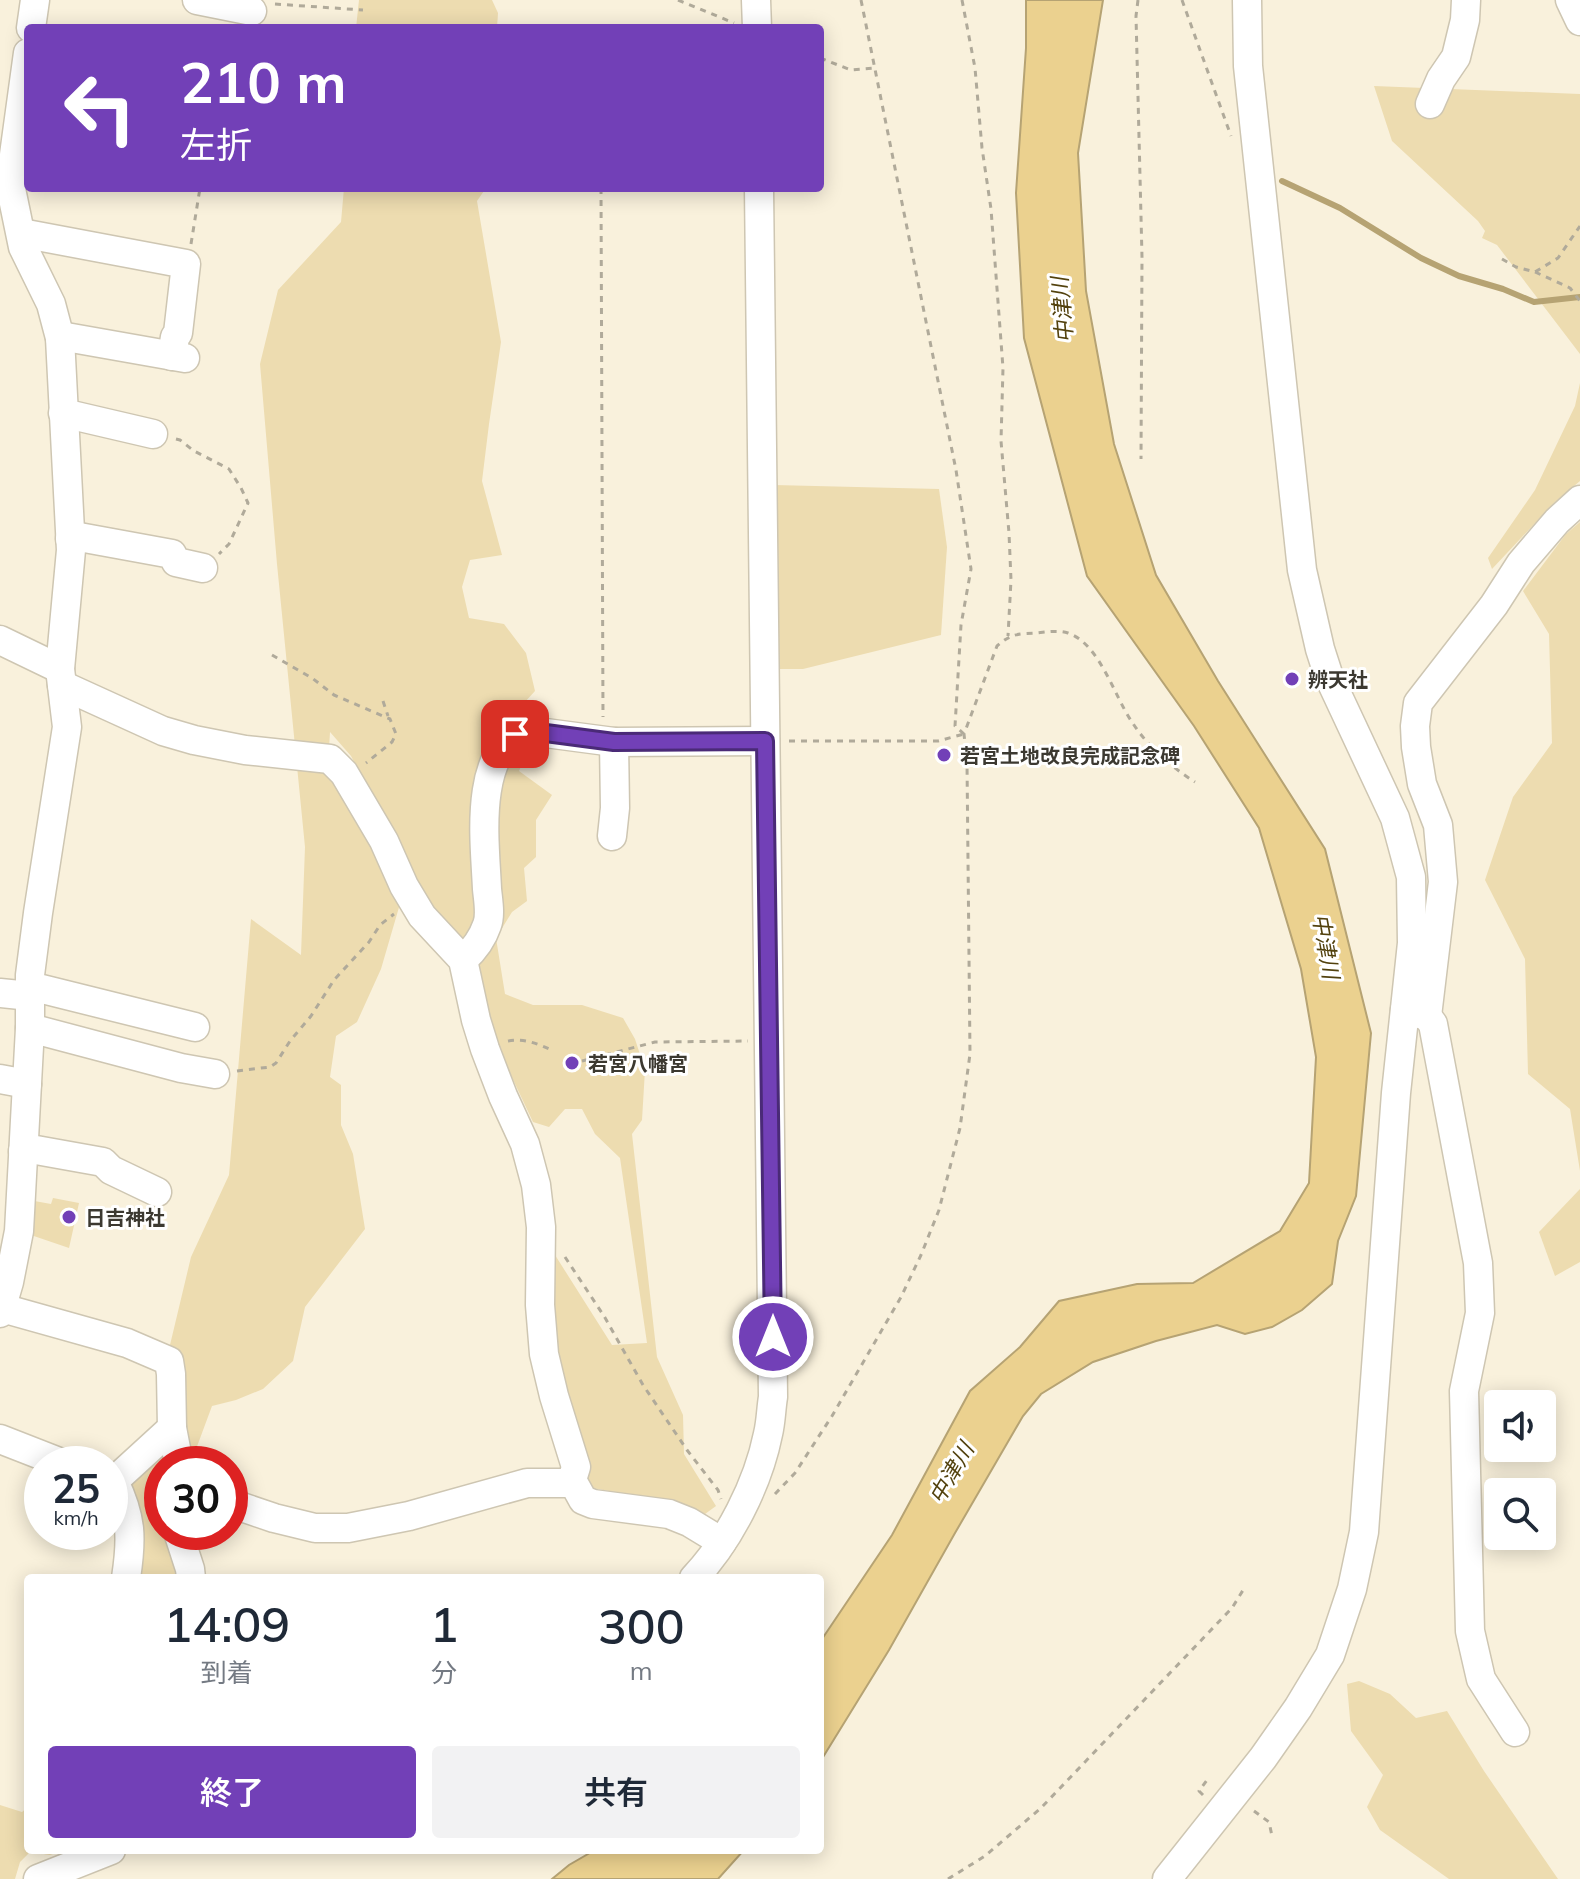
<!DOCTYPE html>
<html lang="ja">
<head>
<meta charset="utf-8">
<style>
	:root { --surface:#fff; --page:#f2f2f3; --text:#1f2937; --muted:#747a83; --accent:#7240b7 }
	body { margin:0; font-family:Mulish,"Noto Sans JP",sans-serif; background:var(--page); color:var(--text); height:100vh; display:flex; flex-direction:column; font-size:30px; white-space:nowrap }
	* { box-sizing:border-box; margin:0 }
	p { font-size:26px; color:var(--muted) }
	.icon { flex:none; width:44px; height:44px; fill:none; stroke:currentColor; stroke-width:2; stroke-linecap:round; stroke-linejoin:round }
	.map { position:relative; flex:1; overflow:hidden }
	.drawer { position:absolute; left:24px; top:1574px; width:800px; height:280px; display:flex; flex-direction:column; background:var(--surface); border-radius:8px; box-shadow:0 4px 20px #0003 }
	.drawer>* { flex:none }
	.banner { position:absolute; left:24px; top:24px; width:800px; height:168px; border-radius:8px; box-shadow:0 4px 20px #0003; background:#7240b7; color:#fff; overflow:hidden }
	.tools { position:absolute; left:1484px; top:1390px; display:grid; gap:16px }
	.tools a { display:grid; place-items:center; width:72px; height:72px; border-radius:8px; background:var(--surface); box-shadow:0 4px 20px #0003; font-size:40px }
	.speed { position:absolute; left:24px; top:1446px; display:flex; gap:16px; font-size:40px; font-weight:700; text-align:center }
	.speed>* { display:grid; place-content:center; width:104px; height:104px; border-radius:50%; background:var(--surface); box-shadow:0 4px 20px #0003; line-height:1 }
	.speed small { font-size:20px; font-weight:400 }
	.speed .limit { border:12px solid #d22; background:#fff; color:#111 }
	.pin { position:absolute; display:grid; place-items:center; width:68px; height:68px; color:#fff; margin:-34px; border-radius:16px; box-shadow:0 4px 12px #0006 }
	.me { position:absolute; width:88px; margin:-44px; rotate:0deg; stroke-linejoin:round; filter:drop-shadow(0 0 6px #0008) }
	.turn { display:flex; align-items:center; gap:28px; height:168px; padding:0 24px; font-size:36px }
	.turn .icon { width:104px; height:104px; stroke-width:2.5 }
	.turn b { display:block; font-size:56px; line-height:68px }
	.eta { display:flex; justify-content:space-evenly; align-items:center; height:136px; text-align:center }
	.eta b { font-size:48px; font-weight:600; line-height:56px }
	.primary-button { display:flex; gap:16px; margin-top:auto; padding:16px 24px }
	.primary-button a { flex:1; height:92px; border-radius:8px; background:var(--accent); color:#fff; font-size:32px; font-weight:600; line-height:92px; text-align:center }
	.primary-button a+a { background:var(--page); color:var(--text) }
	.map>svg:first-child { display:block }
	.green { fill:#eddcb0 }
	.water { fill:#ebd18f; stroke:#b6a373; stroke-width:2 }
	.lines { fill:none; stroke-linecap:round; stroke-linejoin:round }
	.stream { stroke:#b6a373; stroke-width:6 }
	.minor-casing { stroke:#cec6b2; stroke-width:31 }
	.path { stroke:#b0aa9a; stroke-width:3; stroke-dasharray:6 6; stroke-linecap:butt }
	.minor { stroke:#fff; stroke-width:28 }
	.route-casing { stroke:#4a2a77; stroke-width:20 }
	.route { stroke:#7240b7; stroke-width:14 }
	.poi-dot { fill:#7240b7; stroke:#fff; stroke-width:3 }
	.labels { text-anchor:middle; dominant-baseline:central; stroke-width:6; stroke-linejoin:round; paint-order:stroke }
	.poi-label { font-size:20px; font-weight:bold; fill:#3c3931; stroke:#fff; text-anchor:start }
	.water-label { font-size:22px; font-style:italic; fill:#53420e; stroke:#fff }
</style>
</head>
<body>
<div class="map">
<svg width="1580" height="1879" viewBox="0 0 1580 1879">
	<rect width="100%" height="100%" fill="#f9f1dc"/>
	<g class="green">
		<path d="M359,0H492L498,13L497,28H356Z"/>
		<path d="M1374,86L1580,94V354L1497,245L1482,238L1485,231L1478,221L1392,141Z"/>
		<path d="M344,188H486L477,201L501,342L489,424L482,481L502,555L470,560L462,587L469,618L504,624L526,653L535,691L513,715L528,750L519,771L552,795L536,820V857L524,868L527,901L512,912L496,938L505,994L533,1005H582L623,1018L635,1039L645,1070L642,1120L632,1134L657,1357L683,1415L684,1454L716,1506L705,1514L676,1503L592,1488L585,1476L555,1353L549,1268L555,1255L612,1345L647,1343L620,1158L595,1134L582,1109H565L549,1127L533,1122L485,1020L466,943L432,909L351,756L330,732L328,765L356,823L402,897L381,969L357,1022L336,1036L330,1077L341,1085V1125L353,1154L365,1229L305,1307L293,1361L263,1389L236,1400L212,1406L192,1460L184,1464H162V1532H174L183,1578H144L135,1572L125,1478L160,1424L170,1345L191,1257L229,1175L251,919L301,955L305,847L277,564L260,364L278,290L341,222Z"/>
		<path d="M1580,383V481L1555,502L1492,569L1488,558L1535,490L1575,406Z"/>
		<path d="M774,485L939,489L947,547L941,635L803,669H774Z"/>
		<path d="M1580,522V1171L1570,1109L1528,1074L1525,959L1485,880L1513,797L1552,743L1549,634L1523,591L1566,534Z"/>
		<path d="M1580,1189V1262L1555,1276L1539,1232Z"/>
		<path d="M53,1198L79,1203L69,1248L25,1233L29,1200L51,1204Z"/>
		<path d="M1359,1681L1390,1694L1416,1718L1447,1711L1484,1771L1558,1879H1449L1380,1830L1367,1807L1383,1775L1351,1731L1347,1684Z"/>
		<path d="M0,1805L22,1812L28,1807V1850H64L50,1855L30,1852L20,1862L15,1879H0Z"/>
	</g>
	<g class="water">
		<path d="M1026,0H1103L1078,153L1086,291L1114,444L1156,575L1218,681L1325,849L1371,1033L1356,1196L1338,1241L1332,1284L1302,1310L1272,1327L1245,1334L1217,1325L1156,1341L1093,1362L1041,1394L1023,1416L955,1533L889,1650L820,1762V1642L892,1535L970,1391L1020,1347L1059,1301L1137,1284L1193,1283L1280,1231L1309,1183L1316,1057L1301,969L1259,828L1194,726L1087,576L1024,338L1016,193L1026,48Z"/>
		<path d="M595,1850H744L718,1879H552L569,1865Z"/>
	</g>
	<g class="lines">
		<path class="stream" d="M1282,181L1340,208L1421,258L1459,276L1503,289L1534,302L1580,297"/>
		<defs>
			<g id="minor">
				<path d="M197,0L252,11"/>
				<path d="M756,0L757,28"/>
				<path d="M1570,0L1580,21"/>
				<path d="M31,28L35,0"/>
				<path d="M1430,104L1441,79L1456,57L1465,20L1466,0"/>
				<path d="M21,233L186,264L178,333L175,337L172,356"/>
				<path d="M60,338L66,337L185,358"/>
				<path d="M63,413L153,434"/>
				<path d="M70,539L79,537L172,554L176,562L203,568"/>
				<path d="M0,640L60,669"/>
				<path d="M62,685L163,731L194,740L245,750L330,759L344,773L384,841L404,886L422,916L463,960L476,1020L485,1049L503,1096L525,1144L536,1185L541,1227L540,1305L544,1354L554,1396L576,1467L572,1480"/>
				<path d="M612,836L615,808L614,742"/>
				<path d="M463,960C474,950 482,940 487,925C491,915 488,900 487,889C485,842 473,755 523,730L614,742L765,741"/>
				<path d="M30,986L195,1027"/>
				<path d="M0,993L30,996"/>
				<path d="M1405,1010L1427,1016L1433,1024L1478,1263L1480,1313L1464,1391L1470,1631L1481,1679L1515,1732"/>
				<path d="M1427,1016L1443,882L1438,825L1422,784L1416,747L1415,726L1418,703L1494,605L1521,563L1557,521L1580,500"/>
				<path d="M30,1028L181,1068L215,1074"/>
				<path d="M0,1079L27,1084"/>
				<path d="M23,1151L36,1150L103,1162L111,1170L157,1192"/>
				<path d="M2,1308L127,1343L169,1361L171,1374L172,1428L179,1464"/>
				<path d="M0,1313L9,1282L19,1231L30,1028V975L38,913L67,727L60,669L71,550L60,338L51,304L23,247L10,184L28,53"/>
				<path d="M0,1439L64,1464"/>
				<path d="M110,1480L114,1481C132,1518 132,1538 126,1578"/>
				<path d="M114,1481L172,1428"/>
				<path d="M230,1503L274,1518L315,1528H348L409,1516L527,1483H563L572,1480L583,1500L593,1504L669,1514L689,1522L722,1542"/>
				<path d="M178,1532L190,1569L191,1578"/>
				<path d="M694,1578C729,1541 758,1484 768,1434C771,1422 771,1409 773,1397L759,188"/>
				<path d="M38,1879L111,1850"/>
				<path d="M1167,1879L1263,1758L1298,1708L1330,1655L1352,1589L1364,1532L1396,1093L1412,943L1411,877L1395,818L1329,677L1320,649L1302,570L1248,66L1247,0"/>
			</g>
		</defs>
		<use href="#minor" class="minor-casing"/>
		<g class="path">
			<path d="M678,0L734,23"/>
			<path d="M861,0L956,470L971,569L961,625L955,726L964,734"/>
			<path d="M962,0L975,68L982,148L991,209L1003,368L1001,441L1009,533L1011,580L1008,636"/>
			<path d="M1138,0L1136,16L1142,257L1141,459"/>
			<path d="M1182,0L1231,136"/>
			<path d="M275,4L363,10"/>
			<path d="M820,58L851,70L875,68"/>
			<path d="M601,188L603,717"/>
			<path d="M191,244L200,188"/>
			<path d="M1502,259L1516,267L1535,272L1558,258L1580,226"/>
			<path d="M1535,272L1570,288L1580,301"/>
			<path d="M176,439L180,440L194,451L229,469L241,488L248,503L229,544L219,554"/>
			<path d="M272,655L312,678L334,695L390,719L396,734L392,742L366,763"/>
			<path d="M383,701L388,716"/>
			<path d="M789,741H938L964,734"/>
			<path d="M508,1041C525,1038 538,1044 554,1051"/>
			<path d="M582,1061L655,1042L748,1041"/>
			<path d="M237,1071L270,1067L276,1063L290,1041L311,1016L334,980L369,942L380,925L394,914"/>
			<path d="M565,1257L604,1316L643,1385L687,1450L718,1490L721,1499"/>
			<path d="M775,1494L795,1473L832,1416L901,1297L921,1255L939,1210L960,1128L970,1054L967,763L964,734L997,646C1012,633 1018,634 1037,633C1046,632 1058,630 1068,633C1100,644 1114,696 1132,722C1148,747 1170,766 1195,782"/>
			<path d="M1203,1795L1199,1791L1207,1780"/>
			<path d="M1254,1811L1269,1822L1272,1836"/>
			<path d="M948,1879L985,1856L1041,1808L1232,1608L1245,1587"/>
		</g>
		<use href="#minor" class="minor"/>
	</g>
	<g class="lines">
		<defs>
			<path id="route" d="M515,734L523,730L614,742L765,741L773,1337"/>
		</defs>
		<use href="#route" class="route-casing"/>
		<use href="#route" class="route"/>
	</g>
	<g class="poi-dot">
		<circle cx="1292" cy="679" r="8"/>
		<circle cx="944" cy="755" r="8"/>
		<circle cx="572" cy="1063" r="8"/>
		<circle cx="69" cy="1217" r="8"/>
	</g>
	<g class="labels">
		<g class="poi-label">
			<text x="1308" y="679">辨天社</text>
			<text x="960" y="755">若宮土地改良完成記念碑</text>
			<text x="588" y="1063">若宮八幡宮</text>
			<text x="85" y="1217">日吉神社</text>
		</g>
		<g class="water-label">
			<text transform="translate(1062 310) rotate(-95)">中津川</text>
			<text transform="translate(1326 946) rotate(80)">中津川</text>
			<text transform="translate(951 1473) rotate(-60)">中津川</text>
		</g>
	</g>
</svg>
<div class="tools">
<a><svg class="icon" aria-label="sound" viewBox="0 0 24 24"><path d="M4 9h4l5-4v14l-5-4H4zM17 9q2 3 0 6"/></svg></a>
<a><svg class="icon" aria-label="search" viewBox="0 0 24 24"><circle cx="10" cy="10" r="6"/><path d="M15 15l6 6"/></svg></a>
</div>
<div class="speed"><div>25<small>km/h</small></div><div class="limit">30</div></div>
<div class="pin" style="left:515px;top:734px;background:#d93025"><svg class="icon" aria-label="arrive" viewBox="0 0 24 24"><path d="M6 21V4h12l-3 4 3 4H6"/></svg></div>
<svg class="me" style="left:773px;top:1337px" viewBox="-20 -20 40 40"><circle r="17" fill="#7240b7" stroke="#fff" stroke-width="3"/><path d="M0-11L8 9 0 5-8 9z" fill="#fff"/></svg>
<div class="banner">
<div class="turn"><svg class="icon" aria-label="left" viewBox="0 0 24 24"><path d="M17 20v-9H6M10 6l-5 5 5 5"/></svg><div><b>210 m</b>左折</div></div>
</div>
<section class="drawer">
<div class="eta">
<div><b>14:09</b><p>到着</p></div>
<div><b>1</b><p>分</p></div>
<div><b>300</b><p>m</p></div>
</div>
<div class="primary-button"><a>終了</a><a>共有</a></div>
</section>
</div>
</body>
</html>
